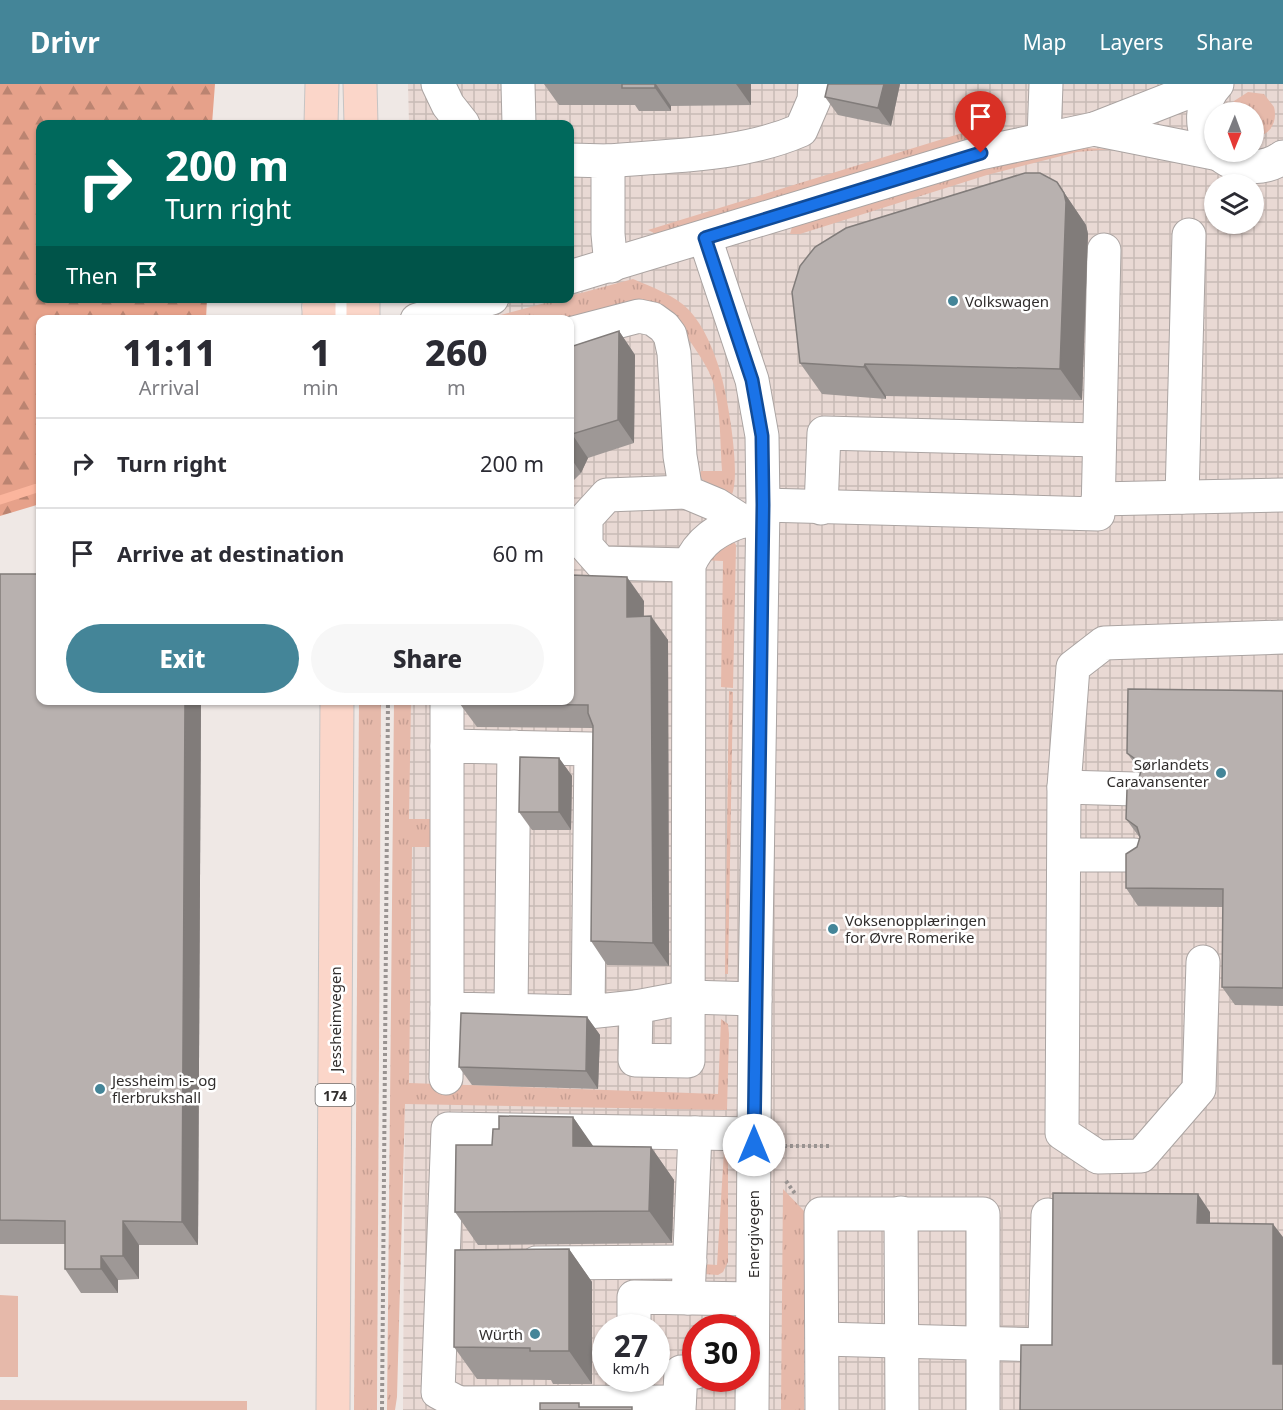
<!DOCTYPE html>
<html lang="en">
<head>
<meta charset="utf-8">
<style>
	:root { --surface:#fff; --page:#f7f7f7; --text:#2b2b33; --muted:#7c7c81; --line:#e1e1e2; --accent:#448598 }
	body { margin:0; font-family:"Noto Sans",sans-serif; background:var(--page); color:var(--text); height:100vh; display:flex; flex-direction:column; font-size:22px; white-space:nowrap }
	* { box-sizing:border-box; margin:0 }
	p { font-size:20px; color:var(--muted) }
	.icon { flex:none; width:33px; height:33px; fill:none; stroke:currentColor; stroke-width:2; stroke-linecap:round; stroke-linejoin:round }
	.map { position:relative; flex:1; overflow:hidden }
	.sheet { position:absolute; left:36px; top:231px; width:538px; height:390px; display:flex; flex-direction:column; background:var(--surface); border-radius:12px; box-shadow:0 2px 4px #0004 }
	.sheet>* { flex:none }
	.top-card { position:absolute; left:36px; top:36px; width:538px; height:183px; border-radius:12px; box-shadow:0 2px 4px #0004; background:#00695c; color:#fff; overflow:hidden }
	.needle { width:39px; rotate:181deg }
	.buttons { position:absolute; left:1204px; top:18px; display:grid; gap:12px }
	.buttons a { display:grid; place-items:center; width:60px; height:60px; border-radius:50%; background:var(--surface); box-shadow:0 2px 4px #0004; font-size:30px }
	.speed { position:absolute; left:592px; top:1230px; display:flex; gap:12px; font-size:30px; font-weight:700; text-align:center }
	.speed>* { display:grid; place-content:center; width:78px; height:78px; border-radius:50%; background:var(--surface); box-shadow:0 2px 4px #0004; line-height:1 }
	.speed small { font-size:15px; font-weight:400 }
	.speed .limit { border:9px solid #d22; background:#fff; color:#111 }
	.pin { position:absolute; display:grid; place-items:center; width:51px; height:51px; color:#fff; margin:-62px -26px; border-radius:50% 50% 50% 0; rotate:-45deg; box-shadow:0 0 6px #0007 }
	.pin .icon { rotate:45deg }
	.me { position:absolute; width:66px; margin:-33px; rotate:0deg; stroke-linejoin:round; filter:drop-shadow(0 0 4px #0008) }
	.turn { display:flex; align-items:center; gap:21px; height:126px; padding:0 30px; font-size:27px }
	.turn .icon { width:78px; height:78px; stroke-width:2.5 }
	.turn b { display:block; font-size:42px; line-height:51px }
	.then { display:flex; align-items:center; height:57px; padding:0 30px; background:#0003; gap:12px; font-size:22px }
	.eta { display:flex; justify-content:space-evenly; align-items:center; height:102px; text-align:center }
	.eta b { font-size:36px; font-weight:800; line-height:42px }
	.button { display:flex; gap:12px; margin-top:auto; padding:12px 30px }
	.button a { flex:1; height:69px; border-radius:36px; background:var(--accent); color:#fff; font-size:24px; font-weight:800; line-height:69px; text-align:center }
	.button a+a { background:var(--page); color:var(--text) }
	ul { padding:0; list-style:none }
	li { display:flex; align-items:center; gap:18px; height:90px; padding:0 30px; border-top:2px solid var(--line) }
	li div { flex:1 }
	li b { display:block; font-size:22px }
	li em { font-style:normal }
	header { display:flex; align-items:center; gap:36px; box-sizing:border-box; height:84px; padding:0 30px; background:var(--accent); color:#fff }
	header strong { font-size:28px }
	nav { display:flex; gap:33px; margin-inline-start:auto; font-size:21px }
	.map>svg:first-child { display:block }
	.industrial { fill:url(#industrial-grid); fill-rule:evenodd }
	.grass { fill:url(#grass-tufts) }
	.forest { fill:url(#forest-firs) }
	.pitch { fill:#e6b9aa }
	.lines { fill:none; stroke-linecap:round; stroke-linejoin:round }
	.stream { stroke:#fbb59d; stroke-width:9 }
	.minor-casing { stroke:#aba4a2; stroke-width:35 }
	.major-casing { stroke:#c5c4c4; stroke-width:35 }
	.path { stroke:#999391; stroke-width:4; stroke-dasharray:3 3; stroke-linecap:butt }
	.minor { stroke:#fff; stroke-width:33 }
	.major { stroke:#fbd6c9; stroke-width:33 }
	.wall { fill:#9e9896 }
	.shaded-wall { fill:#817c7a }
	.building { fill:#b8b1af; stroke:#817c7a; stroke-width:1.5 }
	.route-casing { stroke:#114b97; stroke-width:15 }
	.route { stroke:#1a73e8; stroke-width:10 }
	.poi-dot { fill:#448598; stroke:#fff; stroke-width:2 }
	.labels { text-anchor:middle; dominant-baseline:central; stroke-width:5; stroke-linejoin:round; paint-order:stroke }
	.shield { fill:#fff; stroke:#6f6d6c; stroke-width:1.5 }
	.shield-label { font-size:14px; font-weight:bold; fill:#312e2d }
	.poi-label { font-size:15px; fill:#312e2d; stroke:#fff; text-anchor:start }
	.street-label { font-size:15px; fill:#312e2d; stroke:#fff }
</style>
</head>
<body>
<header>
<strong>Drivr</strong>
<nav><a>Map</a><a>Layers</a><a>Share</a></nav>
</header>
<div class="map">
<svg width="1283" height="1326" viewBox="0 0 1283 1326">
	<defs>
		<pattern id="industrial-grid" width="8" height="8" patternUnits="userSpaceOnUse" patternTransform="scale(1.5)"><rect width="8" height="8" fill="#e9d9d4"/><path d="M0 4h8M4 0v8" fill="none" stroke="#c8bbb6"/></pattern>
		<pattern id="grass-tufts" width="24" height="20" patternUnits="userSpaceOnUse" patternTransform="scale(1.5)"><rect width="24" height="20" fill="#e6b9aa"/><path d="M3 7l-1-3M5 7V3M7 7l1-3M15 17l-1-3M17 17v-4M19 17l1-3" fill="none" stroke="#c69f93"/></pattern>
		<pattern id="forest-firs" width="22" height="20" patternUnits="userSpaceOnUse" patternTransform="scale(1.5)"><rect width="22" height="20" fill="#e6a18a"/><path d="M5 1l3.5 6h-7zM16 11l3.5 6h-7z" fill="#bb8471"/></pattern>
	</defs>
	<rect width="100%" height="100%" fill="#efe8e5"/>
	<path class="industrial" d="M408,0H1283V1326H403L407,617L570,616V236L409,235V215L570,214V40H409ZM1215,28H1254V68H1215ZM1215,100H1254V140H1215ZM606,1244H657V1294H606ZM696,1244H747V1294H696Z"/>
	<g class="grass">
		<path d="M1248,8L1264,10L1274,23C1278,38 1270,52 1254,53V28H1230L1234,17Z"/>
		<path d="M1001,37L1004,39V44L987,51L656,150L648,146Z"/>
		<path d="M1082,64L1111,65L1077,68L987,91L800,150H790L792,143L1028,72Z"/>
		<path d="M633,195C651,203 675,211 689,226C704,242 714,267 720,287C727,309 743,398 730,414L714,409L699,391L701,387H722C720,359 721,329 714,301C709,283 696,267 686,251L570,235L482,236L560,215L570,214V212Z"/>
		<path d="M732,455L736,461L733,604L721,603L723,477L700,476Z"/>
		<path d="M729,607L733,608L728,890H725Z"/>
		<path d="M381,616L377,1326H354L359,617Z"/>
		<path d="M411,616L409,735H432L431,763H412L409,999L718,1010L721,935L728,940L729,950L727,1026L405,1020L397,1313L395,1326H387L394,617Z"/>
		<path d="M728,1066V1178L723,1188L718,1191L704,1190L702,1180L717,1181L724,1067Z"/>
		<path d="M783,1105L804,1127V1326H781Z"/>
	</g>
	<path class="forest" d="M0,0H215L212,40H40V214L207,215L206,235L40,236V420L0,432Z"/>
	<g class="pitch">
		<path d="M0,1211L18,1212V1293H0Z"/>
		<path d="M0,1316L247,1317V1326H0Z"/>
	</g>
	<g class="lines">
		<path class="stream" d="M0,416L40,403"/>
		<defs>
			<g id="minor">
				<path d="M438,0L448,21L463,40"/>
				<path d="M518,0L519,40"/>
				<path d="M1094,45L1219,70"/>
				<path d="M1044,54L1046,0"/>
				<path d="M1215,65C1199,46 1200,18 1217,0"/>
				<path d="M1217,68C1235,85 1263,88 1283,73"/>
				<path d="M570,76L608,77V150L611,182"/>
				<path d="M608,77C674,71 741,72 801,46L814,16L815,0"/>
				<path d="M705,154L752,296L762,352L763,421L755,915L752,1326"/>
				<path d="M570,193L980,69L1094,45L1209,0"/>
				<path d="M319,223L353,236"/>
				<path d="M417,236L492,214"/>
				<path d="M570,250L639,232L653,235L664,243L670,251L674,269L680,372L686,408L717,421L742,437H758"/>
				<path d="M686,408L607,411L586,434V462L601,479L689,481"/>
				<path d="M1182,413L1189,151"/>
				<path d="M1098,415L1283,411"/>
				<path d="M763,421L1098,430L1104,166"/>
				<path d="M821,424L824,349L1099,356"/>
				<path d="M447,662V616"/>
				<path d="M1064,703L1135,705"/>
				<path d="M1065,771H1134"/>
				<path d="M1203,878L1199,1005L1141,1072L1098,1073L1062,1049L1064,703L1073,583L1104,559L1283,553"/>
				<path d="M636,923L635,976L688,977L689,481C699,457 718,445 742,437"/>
				<path d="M511,926L514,663"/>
				<path d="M588,928L591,665L447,662V925L588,928L636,923L689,913L755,915"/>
				<path d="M446,994L447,925"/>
				<path d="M695,1049L754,1050"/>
				<path d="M901,1129L902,1326"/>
				<path d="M536,1179L690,1178"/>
				<path d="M634,1244V1213L752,1215"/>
				<path d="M823,1255L1045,1261L1048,1131"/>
				<path d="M459,1319L438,1308L448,1045L695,1049L688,1214"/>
				<path d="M459,1326V1319L679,1318"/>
				<path d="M679,1326L681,1288H696"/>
				<path d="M822,1326L821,1130H983V1326"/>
			</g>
			<g id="major">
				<path d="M360,0L361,40"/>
				<path d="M321,40L322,0"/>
				<path d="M363,214V236"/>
				<path d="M319,236V214"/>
				<path d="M333,1326L337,616"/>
			</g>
		</defs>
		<use href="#minor" class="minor-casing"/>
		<use href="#major" class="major-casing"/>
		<g class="path">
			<path d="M784,1062H830"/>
			<path d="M786,1097L796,1111"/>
			<path d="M382,1326L388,616"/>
		</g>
		<use href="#minor" class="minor"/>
		<use href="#major" class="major"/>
	</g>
	<g class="wall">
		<path d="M544,0H751V21L671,22V27H639L635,21H559Z"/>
		<path d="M900,0L891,42L838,31L825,13Z"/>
		<path d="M1057,98L1086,141L1088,150L1082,316L886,312V315L822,310L800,279Z"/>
		<path d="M619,247L635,271L634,359L588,374L581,389L570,400V263Z"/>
		<path d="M0,490L40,616H201L198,1161H139V1195L118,1196V1209H81L65,1185V1160H0Z"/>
		<path d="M644,517V533L668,556L669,882L607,881L591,857L593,644L477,643L460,620Z"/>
		<path d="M1283,607V922L1235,921L1222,903L1223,823L1138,822L1126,804L1140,754L1126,735L1141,688L1127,669Z"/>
		<path d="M559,674L572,692L571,746H532L519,728Z"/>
		<path d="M587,933L600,951L598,1005L472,1001L459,983Z"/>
		<path d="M573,1033L593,1063H651L674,1096L672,1159L478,1161L455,1128L492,1061L499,1045Z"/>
		<path d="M569,1165L592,1198V1300H553L551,1296L477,1295L454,1263Z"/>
	</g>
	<g class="shaded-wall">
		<path d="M655,0H656L671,22V27L655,4Z"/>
		<path d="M736,0H751V21Z"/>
		<path d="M884,0H900L891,42L878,24Z"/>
		<path d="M1057,98L1086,141L1088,150L1082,316L1060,285Z"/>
		<path d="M619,247L635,271L634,359L618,336Z"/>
		<path d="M865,280L886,312V315L864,283Z"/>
		<path d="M572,350L588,374L581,389L570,373V354Z"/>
		<path d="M627,493L644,517L643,557L627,533Z"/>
		<path d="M651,532L668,556L669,882L653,859Z"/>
		<path d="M185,616H201L198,1161L182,1138Z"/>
		<path d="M559,674L572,692L571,746L559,728Z"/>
		<path d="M587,933L600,951L598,1005L586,987Z"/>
		<path d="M573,1033L596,1066L573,1062Z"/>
		<path d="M651,1063L674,1096L672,1159L649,1127Z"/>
		<path d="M1198,1110L1210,1128V1158L1197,1139Z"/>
		<path d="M123,1137L139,1161V1195L123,1172Z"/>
		<path d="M1273,1140L1283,1153V1295L1273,1280Z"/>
		<path d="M569,1165L592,1198V1300L569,1267Z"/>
		<path d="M101,1172L118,1196V1209L101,1185Z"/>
	</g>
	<g class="building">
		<rect x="622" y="0" width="33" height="4"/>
		<path d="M828,0H884L878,24L825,13Z"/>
		<path d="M1025,89H1040L1057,98L1064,109L1066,118L1060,285L865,280L864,283L800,279L792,208L800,182L815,163L846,144Z"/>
		<path d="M619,247L618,336L572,350L570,354V263Z"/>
		<path d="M0,490H40V616H185L182,1138L123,1137V1172H101V1185H65V1137L0,1136Z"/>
		<path d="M570,491L627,493V533L651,532L653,859L591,857L593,642L588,629V621L460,620V616H570Z"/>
		<path d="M1128,605L1283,607V904L1222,903L1223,805L1126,804V770L1137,763L1140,753L1137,743L1126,735L1127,705L1138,697L1141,687L1138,677L1127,669Z"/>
		<path d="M520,673L559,674V728H519Z"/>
		<path d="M461,929L587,933L586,987L459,983Z"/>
		<path d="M499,1032L573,1033V1062L651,1063L649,1127L455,1128L456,1061H492L493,1045H499Z"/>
		<path d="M1053,1109L1198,1110L1197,1139L1273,1140V1280H1283V1326H1020L1021,1261H1052Z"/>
		<path d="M569,1165V1267H530V1264L454,1263L455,1166Z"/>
		<path d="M540,1319H579V1323H632V1326H540Z"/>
	</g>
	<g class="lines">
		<defs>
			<path id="route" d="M754,1061L763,421L762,352L752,296L705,154L981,69"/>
		</defs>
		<use href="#route" class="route-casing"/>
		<use href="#route" class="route"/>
	</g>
	<g class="poi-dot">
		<circle cx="953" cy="217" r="6"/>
		<circle cx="1221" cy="689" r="6"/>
		<circle cx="833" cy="845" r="6"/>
		<circle cx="100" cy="1005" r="6"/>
		<circle cx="535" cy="1250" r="6"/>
	</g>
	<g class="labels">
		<rect class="shield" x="315.5" y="1000" width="39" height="22" rx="4.5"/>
		<g class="shield-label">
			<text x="335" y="1011">174</text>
		</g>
		<g class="poi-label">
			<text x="965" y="217">Volkswagen</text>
			<text x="1209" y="680" text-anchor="end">Sørlandets<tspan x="1209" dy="17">Caravansenter</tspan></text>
			<text x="845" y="836">Voksenopplæringen<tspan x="845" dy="17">for Øvre Romerike</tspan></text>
			<text x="112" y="996">Jessheim is- og<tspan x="112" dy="17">flerbrukshall</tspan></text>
			<text x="523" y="1250" text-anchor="end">Würth</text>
		</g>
		<g class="street-label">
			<text transform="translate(335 935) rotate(-90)">Jessheimvegen</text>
			<text transform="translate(753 1150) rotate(-90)">Energivegen</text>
		</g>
	</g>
</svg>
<div class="buttons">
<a><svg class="needle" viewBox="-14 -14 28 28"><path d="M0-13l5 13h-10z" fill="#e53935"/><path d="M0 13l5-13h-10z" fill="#7c7c81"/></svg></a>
<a><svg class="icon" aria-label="layers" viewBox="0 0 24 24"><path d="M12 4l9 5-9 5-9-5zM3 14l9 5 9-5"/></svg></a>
</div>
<div class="speed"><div>27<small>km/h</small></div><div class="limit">30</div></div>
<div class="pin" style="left:981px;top:69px;background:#d93025"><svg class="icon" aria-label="arrive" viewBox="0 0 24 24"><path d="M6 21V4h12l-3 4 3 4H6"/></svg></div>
<svg class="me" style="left:754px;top:1061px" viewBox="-20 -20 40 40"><circle r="19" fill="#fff"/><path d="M0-13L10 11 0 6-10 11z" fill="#1a73e8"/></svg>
<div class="top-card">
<div class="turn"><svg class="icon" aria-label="right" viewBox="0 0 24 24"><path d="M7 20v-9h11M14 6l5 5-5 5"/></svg><div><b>200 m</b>Turn right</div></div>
<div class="then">Then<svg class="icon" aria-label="arrive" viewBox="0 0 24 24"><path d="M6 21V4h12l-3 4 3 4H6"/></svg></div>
</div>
<section class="sheet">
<div class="eta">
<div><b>11:11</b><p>Arrival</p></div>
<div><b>1</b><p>min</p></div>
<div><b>260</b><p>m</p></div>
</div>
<ul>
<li><svg class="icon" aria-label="right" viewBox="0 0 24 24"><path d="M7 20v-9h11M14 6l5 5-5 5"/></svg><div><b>Turn right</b></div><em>200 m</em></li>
<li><svg class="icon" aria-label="arrive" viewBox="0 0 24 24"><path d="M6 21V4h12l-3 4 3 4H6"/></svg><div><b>Arrive at destination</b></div><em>60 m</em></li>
</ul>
<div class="button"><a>Exit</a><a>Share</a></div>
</section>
</div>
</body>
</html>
